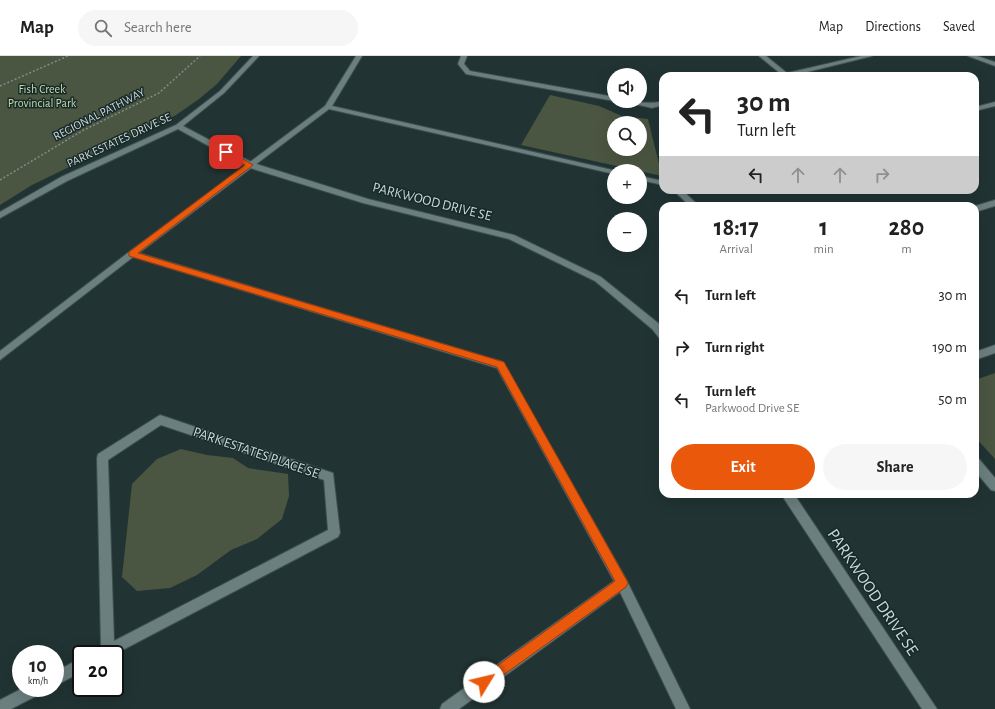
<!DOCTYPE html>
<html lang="en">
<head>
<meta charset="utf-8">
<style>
	:root { --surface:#fff; --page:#f6f6f6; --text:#222; --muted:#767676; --line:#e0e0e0; --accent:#ea580c }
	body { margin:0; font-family:"Alegreya Sans",sans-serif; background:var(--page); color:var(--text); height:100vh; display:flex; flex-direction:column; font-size:15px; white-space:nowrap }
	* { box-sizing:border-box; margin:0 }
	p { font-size:13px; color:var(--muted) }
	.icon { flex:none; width:22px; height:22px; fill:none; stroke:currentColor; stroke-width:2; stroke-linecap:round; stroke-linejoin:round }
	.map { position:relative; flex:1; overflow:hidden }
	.details { position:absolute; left:659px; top:146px; width:320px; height:296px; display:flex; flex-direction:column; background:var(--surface); border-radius:12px; box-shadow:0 4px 16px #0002 }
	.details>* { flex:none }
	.banner { position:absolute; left:659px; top:16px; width:320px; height:122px; border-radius:12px; box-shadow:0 4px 16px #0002; background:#fff; color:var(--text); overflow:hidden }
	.controls { position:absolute; left:607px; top:12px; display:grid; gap:8px }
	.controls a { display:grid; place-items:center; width:40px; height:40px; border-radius:50%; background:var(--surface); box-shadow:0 4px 16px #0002; font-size:20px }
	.speed { position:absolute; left:12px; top:589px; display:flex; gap:8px; font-size:20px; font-weight:700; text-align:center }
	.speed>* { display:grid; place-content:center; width:52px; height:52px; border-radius:50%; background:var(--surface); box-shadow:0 4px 16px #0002; line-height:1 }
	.speed small { font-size:10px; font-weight:400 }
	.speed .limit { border:2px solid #111; border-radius:6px; background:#fff; color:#111 }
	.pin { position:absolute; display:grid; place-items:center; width:34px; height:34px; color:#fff; margin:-17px; border-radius:8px; box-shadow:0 2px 6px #0006 }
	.me { position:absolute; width:44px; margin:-22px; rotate:54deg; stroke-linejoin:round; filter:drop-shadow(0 0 3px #0008) }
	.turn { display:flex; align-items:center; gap:14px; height:84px; padding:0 12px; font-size:18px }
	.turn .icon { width:52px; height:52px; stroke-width:2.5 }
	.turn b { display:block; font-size:28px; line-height:34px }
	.lanes { display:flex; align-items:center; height:38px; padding:0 12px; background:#0003; justify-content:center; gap:20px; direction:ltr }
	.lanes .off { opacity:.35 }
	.eta { display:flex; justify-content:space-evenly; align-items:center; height:68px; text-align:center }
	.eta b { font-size:24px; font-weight:700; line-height:28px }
	.action { display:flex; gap:8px; margin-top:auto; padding:8px 12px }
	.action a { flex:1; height:46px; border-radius:24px; background:var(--accent); color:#fff; font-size:16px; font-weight:700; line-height:46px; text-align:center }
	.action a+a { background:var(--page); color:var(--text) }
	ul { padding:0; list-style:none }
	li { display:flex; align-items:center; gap:12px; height:52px; padding:0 12px }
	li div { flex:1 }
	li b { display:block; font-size:15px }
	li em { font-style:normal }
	header { display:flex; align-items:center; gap:24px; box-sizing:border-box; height:56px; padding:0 20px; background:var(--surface); border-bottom:1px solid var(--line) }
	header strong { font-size:19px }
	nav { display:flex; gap:22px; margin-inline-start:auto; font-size:14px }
	.search { width:280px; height:36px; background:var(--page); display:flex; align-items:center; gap:10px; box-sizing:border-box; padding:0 14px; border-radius:22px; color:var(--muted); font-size:15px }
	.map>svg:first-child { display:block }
	.green { fill:#4b5642; fill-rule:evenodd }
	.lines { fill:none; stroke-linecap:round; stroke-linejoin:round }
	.lane-casing { stroke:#404f50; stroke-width:2 }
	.street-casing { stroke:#404f50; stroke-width:2 }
	.path { stroke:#7d8c8c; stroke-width:1.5; stroke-dasharray:2 2; stroke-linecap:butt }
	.lane { fill:#6b7f7f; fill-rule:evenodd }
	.street { fill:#6b7f7f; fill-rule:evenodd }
	.route { fill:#ea580c; stroke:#983908 }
	.labels { text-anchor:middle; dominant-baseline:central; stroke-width:3; stroke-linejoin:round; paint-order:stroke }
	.far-park-label { font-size:12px; fill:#c1dda9; stroke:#172929 }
	.far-street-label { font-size:12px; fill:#cdd8d8; stroke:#172929 }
	.street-label { font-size:14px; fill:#cdd8d8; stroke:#172929 }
	.near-street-label { font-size:17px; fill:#cdd8d8; stroke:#172929 }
</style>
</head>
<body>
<header>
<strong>Map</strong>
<div class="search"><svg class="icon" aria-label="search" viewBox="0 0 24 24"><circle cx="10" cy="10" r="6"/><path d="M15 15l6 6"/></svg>Search here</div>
<nav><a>Map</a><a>Directions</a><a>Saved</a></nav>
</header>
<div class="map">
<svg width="995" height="653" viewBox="0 0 995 653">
	<rect width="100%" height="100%" fill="#213333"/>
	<g class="green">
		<path d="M0,0H241L217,28L199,43L176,59L32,129L0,149Z"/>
		<path d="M550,39L599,50L622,60L648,63L662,120L521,89ZM614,67H640V93H614Z"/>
		<path d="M995,317V403L975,381V324Z"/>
		<path d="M181,393L207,399L233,402L248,412L288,418L289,440L282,463L257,483L231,494L197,519L170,532L137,535L122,521L132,428L157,403Z"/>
	</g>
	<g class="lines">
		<defs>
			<g id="lane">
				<path d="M356,0H362L332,50L617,115H614V118L329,53L139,197L503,306L626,523L690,653H676L620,536L459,653H440L442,648L614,525L497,312L133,201L0,304V295L129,196L325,50Z"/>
				<path d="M968,0H977L995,6V10Z"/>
				<path d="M995,46V50L975,55V51Z"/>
				<path d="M640,120L663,125V129L640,124Z"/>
				<path d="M673,134H682L699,150H690Z"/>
				<path d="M995,289V297L975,304V296Z"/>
				<path d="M975,402L979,403L995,422V435L991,434L975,415Z"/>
			</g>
			<g id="street">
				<path d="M253,0H259L224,37L183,70L253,107L368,143L514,179L601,221L658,267L663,273V284L660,283L652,273L595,225L509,183L363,147L247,111L178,73L67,125L0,162V156L61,121L176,69L220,35Z"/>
				<path d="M461,0H467L464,8L470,15L614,41V45L466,18L458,8Z"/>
				<path d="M759,0H766L787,17L861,0H872L791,20H780L781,18Z"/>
				<path d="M622,45C636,45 649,49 663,45V49L652,52Z"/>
				<path d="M995,144V150L975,156V150Z"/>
				<path d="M160,359L333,417L340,477L338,481L115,598H95L97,593L101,591L97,402L98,398ZM161,369L324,424L328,474L114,585L108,404Z"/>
				<path d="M781,438H794L937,653H922Z"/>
				<path d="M81,602V616L55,630V616Z"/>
				<path d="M23,632H44L42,637L11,653H0V644Z"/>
			</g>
		</defs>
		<use href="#lane" class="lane-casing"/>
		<use href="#street" class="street-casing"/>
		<g class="path">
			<path d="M0,30L68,0"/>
			<path d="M0,124L82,75L159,37L200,0"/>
		</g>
		<use href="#lane" class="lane"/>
		<use href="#street" class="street"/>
	</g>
	<path class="route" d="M224,94H228L253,109L138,197L504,306L626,523L628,527L626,531L488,630L484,632L480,630L478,626L480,622L615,525L497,311L129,200V196L245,109L224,97Z"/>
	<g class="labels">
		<g class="far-park-label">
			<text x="42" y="33">Fish Creek<tspan x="42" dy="14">Provincial Park</tspan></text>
		</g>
		<g class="far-street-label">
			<text transform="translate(99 58) rotate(-27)">REGIONAL PATHWAY</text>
			<text transform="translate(119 84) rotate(-25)">PARK ESTATES DRIVE SE</text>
		</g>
		<g class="street-label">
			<text transform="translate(432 146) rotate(14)">PARKWOOD DRIVE SE</text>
			<text transform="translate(256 397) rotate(19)">PARK ESTATES PLACE SE</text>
		</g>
		<g class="near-street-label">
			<text transform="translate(873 536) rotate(56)">PARKWOOD DRIVE SE</text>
		</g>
	</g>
</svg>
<div class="controls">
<a><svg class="icon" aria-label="sound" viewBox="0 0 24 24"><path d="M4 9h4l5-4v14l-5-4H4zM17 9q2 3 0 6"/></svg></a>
<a><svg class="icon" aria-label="search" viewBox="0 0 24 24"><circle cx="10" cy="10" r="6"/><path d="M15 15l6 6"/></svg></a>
<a>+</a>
<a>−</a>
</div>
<div class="speed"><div>10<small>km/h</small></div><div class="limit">20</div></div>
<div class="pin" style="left:226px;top:96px;background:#d93025"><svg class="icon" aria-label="arrive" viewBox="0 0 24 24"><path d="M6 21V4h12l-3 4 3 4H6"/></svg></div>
<svg class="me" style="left:484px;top:626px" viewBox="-20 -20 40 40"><circle r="19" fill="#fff"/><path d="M0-13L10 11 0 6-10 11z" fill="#ea580c"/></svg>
<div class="banner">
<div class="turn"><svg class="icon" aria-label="left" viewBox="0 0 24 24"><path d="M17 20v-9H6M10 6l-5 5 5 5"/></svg><div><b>30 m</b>Turn left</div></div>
<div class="lanes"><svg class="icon" aria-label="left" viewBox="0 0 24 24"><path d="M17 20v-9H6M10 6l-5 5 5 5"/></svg><svg class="icon off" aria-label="ahead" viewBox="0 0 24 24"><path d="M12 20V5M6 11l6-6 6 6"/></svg><svg class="icon off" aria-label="ahead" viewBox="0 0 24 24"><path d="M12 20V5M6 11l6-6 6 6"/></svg><svg class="icon off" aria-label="right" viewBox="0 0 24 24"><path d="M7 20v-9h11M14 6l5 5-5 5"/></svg></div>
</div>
<section class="details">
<div class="eta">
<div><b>18:17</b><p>Arrival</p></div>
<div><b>1</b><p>min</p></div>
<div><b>280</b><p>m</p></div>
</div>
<ul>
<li><svg class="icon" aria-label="left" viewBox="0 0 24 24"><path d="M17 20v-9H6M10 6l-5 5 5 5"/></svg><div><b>Turn left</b></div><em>30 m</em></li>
<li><svg class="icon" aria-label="right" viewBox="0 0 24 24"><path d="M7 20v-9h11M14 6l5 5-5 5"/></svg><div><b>Turn right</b></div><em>190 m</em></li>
<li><svg class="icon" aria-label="left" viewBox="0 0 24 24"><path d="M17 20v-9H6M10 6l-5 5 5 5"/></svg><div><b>Turn left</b><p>Parkwood Drive SE</p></div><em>50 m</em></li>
</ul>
<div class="action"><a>Exit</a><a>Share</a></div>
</section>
</div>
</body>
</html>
